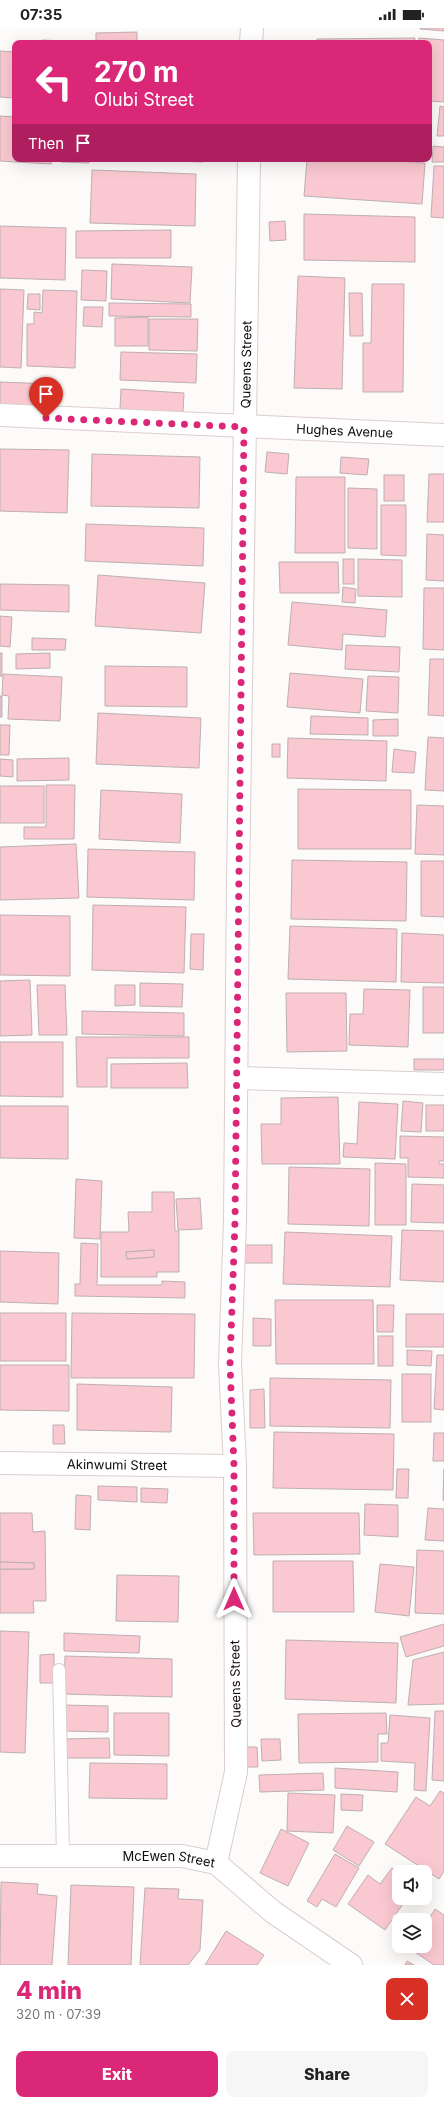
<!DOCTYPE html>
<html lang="en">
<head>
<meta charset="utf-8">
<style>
	:root { --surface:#fff; --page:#f6f6f6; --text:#222; --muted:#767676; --accent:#db2777 }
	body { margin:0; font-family:Inter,sans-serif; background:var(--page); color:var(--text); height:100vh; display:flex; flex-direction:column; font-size:15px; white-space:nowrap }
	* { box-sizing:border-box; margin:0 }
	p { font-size:13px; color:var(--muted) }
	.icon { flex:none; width:22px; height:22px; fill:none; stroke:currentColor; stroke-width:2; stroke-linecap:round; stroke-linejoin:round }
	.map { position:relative; height:1937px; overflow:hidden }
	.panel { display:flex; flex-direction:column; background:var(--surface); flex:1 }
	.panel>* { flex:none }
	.top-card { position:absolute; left:12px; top:12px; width:420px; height:122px; border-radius:8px; box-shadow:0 4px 16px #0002; background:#db2777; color:#fff; overflow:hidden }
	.tools { position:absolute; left:392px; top:1837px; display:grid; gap:8px }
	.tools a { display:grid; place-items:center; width:40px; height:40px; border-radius:8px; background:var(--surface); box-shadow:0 4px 16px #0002; font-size:20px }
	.pin { position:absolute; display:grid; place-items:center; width:34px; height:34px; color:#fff; margin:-41px -17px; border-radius:50% 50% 50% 0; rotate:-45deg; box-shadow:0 0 4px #0007 }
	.pin .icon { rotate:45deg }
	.me { position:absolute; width:44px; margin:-22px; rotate:0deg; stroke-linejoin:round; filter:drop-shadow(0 0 3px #0008) }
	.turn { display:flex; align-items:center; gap:14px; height:84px; padding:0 16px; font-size:18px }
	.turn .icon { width:52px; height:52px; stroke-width:2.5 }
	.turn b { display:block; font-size:28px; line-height:34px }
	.then { display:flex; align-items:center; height:38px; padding:0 16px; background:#0003; gap:8px; font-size:15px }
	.round { display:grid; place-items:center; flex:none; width:42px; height:42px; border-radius:8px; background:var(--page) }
	.summary { display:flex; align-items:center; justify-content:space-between; height:68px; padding:0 16px }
	h1 { font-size:24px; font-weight:800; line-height:30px; color:var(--accent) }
	.action { display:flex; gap:8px; margin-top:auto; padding:8px 16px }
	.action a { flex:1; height:46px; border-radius:8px; background:var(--accent); color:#fff; font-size:16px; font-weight:800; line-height:46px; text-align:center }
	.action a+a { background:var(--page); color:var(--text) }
	.status { display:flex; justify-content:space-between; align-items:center; height:28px; padding:0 20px; background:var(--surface); direction:ltr }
	.status svg { height:11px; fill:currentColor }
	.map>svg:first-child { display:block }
	.building { fill:#fac8d0; stroke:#beafb1; fill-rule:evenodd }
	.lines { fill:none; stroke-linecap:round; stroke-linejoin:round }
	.service-casing { stroke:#dccdcf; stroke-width:14 }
	.minor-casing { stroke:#dccdcf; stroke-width:24 }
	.service { stroke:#fff; stroke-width:12 }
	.minor { stroke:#fff; stroke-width:22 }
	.route { stroke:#db2777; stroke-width:7; stroke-dasharray:0 12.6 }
	.labels { text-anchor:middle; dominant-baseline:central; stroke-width:3; stroke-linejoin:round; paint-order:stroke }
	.street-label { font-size:13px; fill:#100b0c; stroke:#fff }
</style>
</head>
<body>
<div class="status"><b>07:35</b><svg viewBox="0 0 49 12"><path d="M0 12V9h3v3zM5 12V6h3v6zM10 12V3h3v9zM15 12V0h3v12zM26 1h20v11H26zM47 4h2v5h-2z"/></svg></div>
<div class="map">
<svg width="444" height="1937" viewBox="0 0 444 1937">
	<rect width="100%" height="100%" fill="#fdfafa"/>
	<g class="building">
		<path d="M420,0H444V3L420,1Z"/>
		<path d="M137,4V15H96V5Z"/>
		<path d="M415,10V15H317V11Z"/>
		<path d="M419,10L444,12V74L429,73V15H419Z"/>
		<path d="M42,12L86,14V15H42Z"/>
		<path d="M0,23L15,24V70L0,69Z"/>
		<path d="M440,78L444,79V108H437Z"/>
		<path d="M0,88L15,89V131H52L51,136L0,133Z"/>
		<path d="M433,118L444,119V134H432Z"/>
		<path d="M61,131H89V135L61,134Z"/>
		<path d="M110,131H203V134Z"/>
		<path d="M307,131H368L425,135L422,176L304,168Z"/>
		<path d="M434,138H444V190L431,189Z"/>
		<path d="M92,142L196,146L195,198L90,195Z"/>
		<path d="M304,186L415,189V234L304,232Z"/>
		<path d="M285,193L286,212L270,213L269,194Z"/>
		<path d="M0,198L66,200L65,252L0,250Z"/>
		<path d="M171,202V230H76V203Z"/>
		<path d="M112,236L192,239L190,275L111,271Z"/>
		<path d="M82,242L107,243L106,273L81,272Z"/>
		<path d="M298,248L345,250L342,361L294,360Z"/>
		<path d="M372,256H404L403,364H363V315H371Z"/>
		<path d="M0,261L24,262L21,340L0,339Z"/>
		<path d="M43,262L77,263L75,340L27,338V296H34V284L42,285Z"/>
		<path d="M349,265H362L363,308H350Z"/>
		<path d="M28,266H40V282L27,281Z"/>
		<path d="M109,275L191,276V289L109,288Z"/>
		<path d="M84,279H103L102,299L83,298Z"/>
		<path d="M148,289V318H115V290Z"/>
		<path d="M149,291H198L197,323L149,322Z"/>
		<path d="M121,324L197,326L196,355L120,352Z"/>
		<path d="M0,354L52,356L51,382L0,380Z"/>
		<path d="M121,361L184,365L183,385L120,381Z"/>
		<path d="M0,421L69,422L67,485L0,483Z"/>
		<path d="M267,424L289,426L287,446L265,444Z"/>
		<path d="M92,426L200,429L199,480L91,478Z"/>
		<path d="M341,429L369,431L367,447L340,445Z"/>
		<path d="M429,446H444V494H427Z"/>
		<rect x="384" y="447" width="20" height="26"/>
		<path d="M296,449H345V525H295Z"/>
		<path d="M348,460L377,461V521L348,520Z"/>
		<path d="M381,477H406V528L381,527Z"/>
		<path d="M86,496L204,500L203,538L85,533Z"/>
		<path d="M427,506L444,507V553L426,552Z"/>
		<rect x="343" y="531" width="11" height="25"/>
		<path d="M358,531L402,532V569L358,568Z"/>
		<path d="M279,534H338L339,565H280Z"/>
		<path d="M98,547L205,555L201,605L95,598Z"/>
		<path d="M0,556L69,557V584L0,582Z"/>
		<path d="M343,559L356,561L355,575L342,574Z"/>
		<path d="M424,560H444V622L423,621Z"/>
		<path d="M292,574L387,582L385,609L343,606L342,622L288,617Z"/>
		<path d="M0,588L12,589L10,619L0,618Z"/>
		<path d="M32,610L66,611L65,622H32Z"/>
		<path d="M346,617L400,619L399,644L345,641Z"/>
		<rect x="0" y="625" width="2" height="23"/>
		<path d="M50,625V640L16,641V626Z"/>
		<path d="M430,631H444V688L428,687Z"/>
		<path d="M105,638L187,639V679L105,678Z"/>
		<path d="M290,645L363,651L360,685L287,679Z"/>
		<path d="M3,646L62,649L60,693L8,691L9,668L2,667Z"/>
		<path d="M368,648L399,649L398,685L366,683Z"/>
		<rect x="0" y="668" width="2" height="21"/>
		<path d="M98,685L201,690L199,740L96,736Z"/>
		<path d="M311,688L368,690V707L310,706Z"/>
		<path d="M398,691V708H373V692Z"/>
		<path d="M0,697H10L9,727H0Z"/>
		<path d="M428,709L444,710V763L425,762Z"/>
		<path d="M288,710L387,713L386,753L287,750Z"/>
		<rect x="272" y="716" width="8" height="13"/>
		<path d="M394,721L416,724L414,745L392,744Z"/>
		<path d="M69,730V752L17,753V731Z"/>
		<path d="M0,731L13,732V749L0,748Z"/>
		<path d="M46,757H75L74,811H24V799H46Z"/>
		<rect x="0" y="758" width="44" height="37"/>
		<path d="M298,761L411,762V821H298Z"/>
		<path d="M101,762L182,766L180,815L99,811Z"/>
		<path d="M417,777L444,778V827L415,826Z"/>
		<path d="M76,816L79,870L0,872V819Z"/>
		<path d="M88,821L195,824L194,872L87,869Z"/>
		<path d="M292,832L407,834L406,893L291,891Z"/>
		<path d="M421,833H444V889L421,888Z"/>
		<path d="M93,877L186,879L184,945L92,942Z"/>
		<path d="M0,887L70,888V948L0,947Z"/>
		<path d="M290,898L397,901L396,954L288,951Z"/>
		<path d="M402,905L444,907V955L401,954Z"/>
		<path d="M191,906H204L203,942L190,941Z"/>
		<path d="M30,952L32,1007L0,1008V953Z"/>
		<path d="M140,955L183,956L182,979L140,978Z"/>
		<path d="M37,957H65L67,1007H39Z"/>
		<path d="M115,957H135V977L115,978Z"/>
		<rect x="423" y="959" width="21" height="46"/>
		<path d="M364,961L410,962L408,1019L349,1017L350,986H363Z"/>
		<path d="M286,965H346L347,1023L287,1024Z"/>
		<path d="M82,983L184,985V1008L82,1006Z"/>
		<path d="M76,1009H189V1030H107V1059H77Z"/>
		<path d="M0,1014H63V1069L0,1068Z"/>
		<rect x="414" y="1031" width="30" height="11"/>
		<path d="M187,1035L188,1060H111V1036Z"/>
		<path d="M338,1069L340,1136H262L261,1096H281V1070Z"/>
		<path d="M403,1073L423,1075L421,1104L401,1103Z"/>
		<path d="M359,1074L398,1076L395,1131L343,1129L344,1115L357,1116Z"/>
		<rect x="426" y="1077" width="18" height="26"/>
		<path d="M0,1078H68V1131L0,1130Z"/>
		<path d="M400,1108L444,1109V1133H439V1136H444V1150L408,1149V1130H400Z"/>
		<path d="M375,1135L406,1136V1197H375Z"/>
		<path d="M289,1139L370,1141L369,1198L288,1196Z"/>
		<path d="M76,1151L102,1153L100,1211L74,1210Z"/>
		<path d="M412,1156L444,1157V1195L411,1194Z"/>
		<path d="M152,1164H174L175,1203H179V1244H157V1249H101V1204H129L128,1184H152ZM154,1222V1229L127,1231L126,1224Z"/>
		<path d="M200,1170L202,1201L178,1202L176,1171Z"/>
		<path d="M402,1202L444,1203V1254L400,1252Z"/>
		<path d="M285,1204L392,1208L390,1259L283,1256Z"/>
		<path d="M81,1215L98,1216L97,1257H162V1253L185,1254V1270L75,1268V1256H80Z"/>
		<rect x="241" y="1217" width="31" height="18"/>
		<path d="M154,1222V1229L127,1231L126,1224Z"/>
		<path d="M0,1223L59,1225L58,1276L0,1274Z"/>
		<path d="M275,1272H373L374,1336H276Z"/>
		<path d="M377,1277H394L393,1304H377Z"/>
		<rect x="0" y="1285" width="66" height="48"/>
		<path d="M72,1285L195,1286L194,1350H71Z"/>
		<rect x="406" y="1286" width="38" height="33"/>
		<path d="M253,1290L271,1291V1318H253Z"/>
		<rect x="378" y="1308" width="15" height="30"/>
		<path d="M407,1322L432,1323L431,1338L407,1337Z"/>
		<path d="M437,1327H444V1382L434,1381Z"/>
		<path d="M0,1337H69V1383L0,1382Z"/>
		<rect x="402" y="1346" width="29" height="48"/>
		<path d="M270,1350L391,1352L390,1400L270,1398Z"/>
		<path d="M77,1356L172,1359L171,1404L77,1402Z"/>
		<path d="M264,1361L265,1400H250V1362Z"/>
		<path d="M53,1397H64L65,1416H53Z"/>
		<path d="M274,1404L394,1406L393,1462L273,1460Z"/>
		<path d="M434,1405H444V1433H433Z"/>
		<path d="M397,1441H409L408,1470H396Z"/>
		<path d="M444,1441V1473L443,1472Z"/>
		<path d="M98,1458L137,1459V1474L98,1472Z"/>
		<path d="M141,1460L168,1461L167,1475L141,1474Z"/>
		<path d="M76,1467L91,1468L90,1502L75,1501Z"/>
		<path d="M365,1476L398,1477V1509L364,1507Z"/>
		<path d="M428,1480L444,1481V1513L425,1512Z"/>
		<path d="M0,1485H32L33,1504L45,1503L46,1573H33L34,1585H0V1541H34V1535L0,1534Z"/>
		<path d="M253,1485H359L360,1526L254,1527Z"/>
		<path d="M417,1522L444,1523V1586L415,1585Z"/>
		<path d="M273,1533H353L354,1584H273Z"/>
		<path d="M0,1534L34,1535V1541H0Z"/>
		<path d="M380,1536L414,1539L409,1588L375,1584Z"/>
		<path d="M117,1547L179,1548L178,1594L116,1593Z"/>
		<path d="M444,1596V1618L406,1629L400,1609Z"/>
		<path d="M0,1603L29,1604L25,1725L0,1724Z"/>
		<path d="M64,1605L140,1608L139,1625L64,1623Z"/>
		<path d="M286,1612L398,1615L396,1675L285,1671Z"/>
		<path d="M444,1624V1676L408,1677L413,1632Z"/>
		<path d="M54,1626V1655H40V1627Z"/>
		<path d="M65,1628L172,1631V1669L64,1666Z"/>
		<path d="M64,1677L108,1678V1704L64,1703Z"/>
		<path d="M435,1683H444V1753L432,1752Z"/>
		<path d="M114,1685H169V1728L114,1727Z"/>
		<path d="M386,1685L387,1706H378V1734L299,1735L298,1686Z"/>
		<path d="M390,1687L430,1690L426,1763L414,1762L415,1735L381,1733V1715H388Z"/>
		<path d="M109,1710L110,1730H65L64,1711Z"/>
		<path d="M261,1711H280L281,1732L262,1733Z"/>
		<path d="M242,1719H257L258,1739H243Z"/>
		<path d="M90,1735L167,1736V1771L89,1770Z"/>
		<path d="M335,1740L398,1744L397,1764L335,1760Z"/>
		<path d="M323,1745L324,1762L260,1764L259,1747Z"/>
		<path d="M440,1763L444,1765V1843L439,1851L385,1816L416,1769L430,1778Z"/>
		<path d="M288,1765L335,1767L333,1805L287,1803Z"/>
		<path d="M341,1766L363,1767L362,1783L341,1782Z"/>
		<path d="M347,1798L374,1814L359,1838L333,1822Z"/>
		<path d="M281,1801L309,1815L288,1858L260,1845Z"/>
		<path d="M335,1826L359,1840L336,1879L322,1871L317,1879L307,1873Z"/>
		<path d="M392,1840L399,1845V1862L396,1867L405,1873L385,1902L348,1876L368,1847L380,1856Z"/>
		<path d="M1,1854L38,1856L37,1866L57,1868L52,1937H0Z"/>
		<path d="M71,1857L134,1859L131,1937H68Z"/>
		<path d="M145,1860L179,1861L178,1871L203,1872L200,1922L188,1937H140Z"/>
		<path d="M435,1881L444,1887V1937H434L409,1920L410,1918H425V1897Z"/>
		<path d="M226,1903L264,1927L257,1937H205Z"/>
		<path d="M407,1933L414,1937H405Z"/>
	</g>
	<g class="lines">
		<defs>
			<path id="service" d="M59,1642L63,1828"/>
			<g id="minor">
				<path d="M251,15L252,0"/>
				<path id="s1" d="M0,387L444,407"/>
				<path d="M237,1050L444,1056"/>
				<path id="s2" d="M0,1435L235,1438"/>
				<path id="s3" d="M0,1828H182L216,1835L273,1884L351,1937"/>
				<path id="s4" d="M216,1835L236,1744L235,1438L230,1336L235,1193L238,854L249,131"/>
			</g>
		</defs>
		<use href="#service" class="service-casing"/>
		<use href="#minor" class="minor-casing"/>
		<use href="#service" class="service"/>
		<use href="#minor" class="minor"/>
	</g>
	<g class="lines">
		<path class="route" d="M46,390L244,399L235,1193L230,1336L234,1438V1571"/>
	</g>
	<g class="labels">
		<g class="street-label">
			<text stroke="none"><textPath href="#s4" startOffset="1501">Queens Street</textPath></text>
			<text stroke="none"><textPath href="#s1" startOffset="345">Hughes Avenue</textPath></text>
			<text stroke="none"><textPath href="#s2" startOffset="117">Akinwumi Street</textPath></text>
			<text transform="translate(235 1656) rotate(-91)">Queens Street</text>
			<text stroke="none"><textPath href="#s3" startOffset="169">McEwen Street</textPath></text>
		</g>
	</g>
</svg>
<div class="tools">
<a><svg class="icon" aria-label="sound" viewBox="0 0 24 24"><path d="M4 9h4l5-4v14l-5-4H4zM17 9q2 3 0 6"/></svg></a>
<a><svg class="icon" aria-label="layers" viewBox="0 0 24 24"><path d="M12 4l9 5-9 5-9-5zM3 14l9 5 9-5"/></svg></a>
</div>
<div class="pin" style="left:46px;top:390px;background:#d93025"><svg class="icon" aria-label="arrive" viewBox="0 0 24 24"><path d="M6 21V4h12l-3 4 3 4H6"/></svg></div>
<svg class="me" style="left:234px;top:1571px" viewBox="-20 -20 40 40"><path d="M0-17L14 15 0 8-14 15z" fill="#db2777" stroke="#fff" stroke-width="4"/></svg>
<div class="top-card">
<div class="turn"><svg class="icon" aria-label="left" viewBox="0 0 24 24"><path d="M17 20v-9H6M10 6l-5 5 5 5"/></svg><div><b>270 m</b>Olubi Street</div></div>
<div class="then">Then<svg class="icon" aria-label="arrive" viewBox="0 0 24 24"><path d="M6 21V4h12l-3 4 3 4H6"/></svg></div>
</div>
</div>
<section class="panel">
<div class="summary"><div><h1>4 min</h1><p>320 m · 07:39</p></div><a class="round" style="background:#d93025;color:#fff"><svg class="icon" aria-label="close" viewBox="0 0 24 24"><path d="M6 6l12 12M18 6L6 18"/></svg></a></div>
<div class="action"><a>Exit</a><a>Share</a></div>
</section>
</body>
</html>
